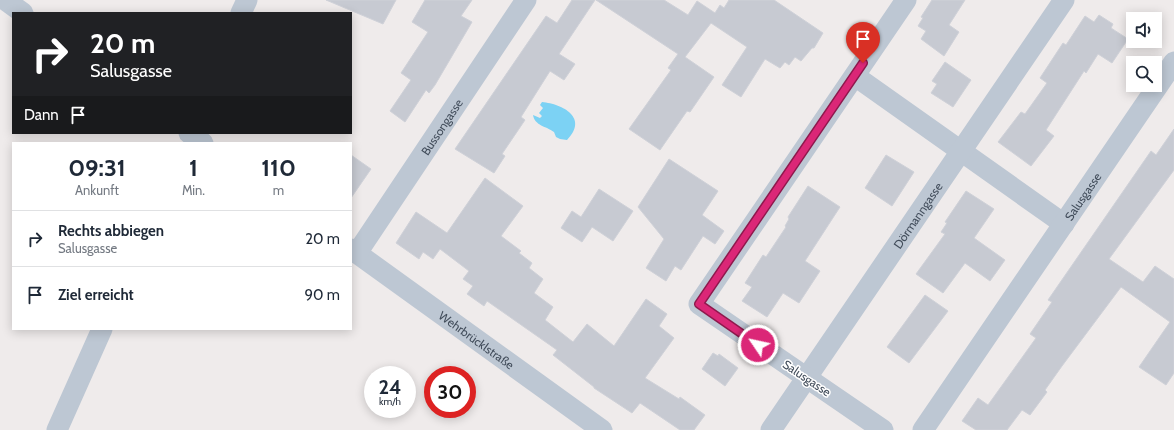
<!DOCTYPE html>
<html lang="de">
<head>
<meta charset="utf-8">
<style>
	:root { --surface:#fff; --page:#f2f2f3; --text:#1f2937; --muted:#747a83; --line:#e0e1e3 }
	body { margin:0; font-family:Cabin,sans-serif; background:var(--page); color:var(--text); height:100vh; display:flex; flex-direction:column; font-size:15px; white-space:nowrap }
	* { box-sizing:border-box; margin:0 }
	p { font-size:13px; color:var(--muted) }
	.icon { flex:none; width:22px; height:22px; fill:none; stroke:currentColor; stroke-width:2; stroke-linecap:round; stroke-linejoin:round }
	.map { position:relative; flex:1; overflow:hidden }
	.drawer { position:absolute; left:12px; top:142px; width:340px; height:188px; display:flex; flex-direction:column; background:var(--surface); border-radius:0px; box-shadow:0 2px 10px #0003 }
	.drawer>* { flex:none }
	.guide { position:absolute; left:12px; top:12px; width:340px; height:122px; border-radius:0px; box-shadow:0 2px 10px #0003; background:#202124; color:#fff; overflow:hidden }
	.tools { position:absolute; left:1126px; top:12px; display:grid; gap:8px }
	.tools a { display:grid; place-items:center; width:36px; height:36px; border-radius:0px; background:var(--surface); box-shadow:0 2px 10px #0003; font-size:20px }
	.speed { position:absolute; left:364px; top:366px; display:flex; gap:8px; font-size:20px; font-weight:700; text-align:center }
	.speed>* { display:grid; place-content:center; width:52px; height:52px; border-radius:50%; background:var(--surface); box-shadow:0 2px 10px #0003; line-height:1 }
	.speed small { font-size:10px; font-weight:400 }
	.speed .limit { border:6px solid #d22; background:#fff; color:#111 }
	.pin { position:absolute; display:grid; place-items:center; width:34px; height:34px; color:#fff; margin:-41px -17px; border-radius:50% 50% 50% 0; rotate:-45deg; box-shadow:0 0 4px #0007 }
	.pin .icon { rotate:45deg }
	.me { position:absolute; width:44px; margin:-22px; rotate:304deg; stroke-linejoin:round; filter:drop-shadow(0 0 3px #0008) }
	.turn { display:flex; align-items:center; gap:14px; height:84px; padding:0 12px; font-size:18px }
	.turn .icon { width:52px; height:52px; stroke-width:2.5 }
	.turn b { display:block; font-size:28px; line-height:34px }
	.then { display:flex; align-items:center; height:38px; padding:0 12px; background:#0003; gap:8px; font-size:15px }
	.eta { display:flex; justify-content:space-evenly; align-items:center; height:68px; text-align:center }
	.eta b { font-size:24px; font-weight:800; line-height:28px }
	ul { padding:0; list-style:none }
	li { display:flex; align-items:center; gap:12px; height:56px; padding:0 12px; border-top:1px solid var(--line) }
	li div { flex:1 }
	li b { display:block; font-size:15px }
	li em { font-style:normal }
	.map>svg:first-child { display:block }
	.water { fill:#7cd2f4 }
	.building { fill:#c7cad2; stroke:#cfd1d8 }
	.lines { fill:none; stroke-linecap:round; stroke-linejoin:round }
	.minor { stroke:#bdc7d3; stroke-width:21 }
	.route-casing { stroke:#8e194d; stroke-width:10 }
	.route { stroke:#db2777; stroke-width:7 }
	.labels { text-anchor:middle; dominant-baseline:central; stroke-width:3; stroke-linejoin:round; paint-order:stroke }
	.street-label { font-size:12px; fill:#424d5b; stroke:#fff }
</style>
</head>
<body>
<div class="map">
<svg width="1174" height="430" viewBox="0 0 1174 430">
	<rect width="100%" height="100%" fill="#efebeb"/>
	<path class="water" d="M542,102C563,104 589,118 567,140L560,139L556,137L554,132C546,126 535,126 533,115L540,118L542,116L539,113L543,108L540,105Z"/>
	<g class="building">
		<path d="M326,0H396L383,24Z"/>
		<path d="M425,0H472L461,16L472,22L435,85L429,93L426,90L405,122L390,111L411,80L401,73L428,32L412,22Z"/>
		<path d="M572,0H595L559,54L575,64L564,80L550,71L521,117L525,120L502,154L505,156L494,173L455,149L546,16L557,23Z"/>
		<path d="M596,0H664L688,15L697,1L715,13L720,5L724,8L729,0H774L823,33L814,48H812L801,61L795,57L789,65L785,62L780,68L765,59L741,97L722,85L747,47L711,23L685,57L714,77L690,112L687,111L660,150L629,129L671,70L668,68L678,54Z"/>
		<path d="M932,0H965L949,25L959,32L944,56L921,39L926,31L918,26L923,18L921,17Z"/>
		<path d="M1099,15L1113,24L1111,28L1128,39L1112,63L1098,54L1086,73L1084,71L1046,130L1054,136L1031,166L998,142L1021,112L1025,114L1047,83L1040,78L1063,43L1066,45L1085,16L1094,22Z"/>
		<path d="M945,62L971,80L953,107L931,93L937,84L932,81Z"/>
		<path d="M1174,129V170L1109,259L1143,282L1155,266L1174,279V373L1166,385L1139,367L1170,322L1121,287L1062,366L1045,390L1047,392L1030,415L1022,410L1007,430H976L962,421L978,398L988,405L1036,338L1030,334L1052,302L1048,300L1151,151L1156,155Z"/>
		<path d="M351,155L371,169L351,198Z"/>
		<path d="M886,155L914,172L892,206L865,188Z"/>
		<path d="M669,159L718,191L702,215L724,231L715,244L703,236L681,270L675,266L666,281L646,268L664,239L638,207Z"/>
		<path d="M485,178L523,206L501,236L521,251L519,253L532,263L529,268L543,279L534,293L553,307L545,320L573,342L587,324L614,346L646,299L667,314L659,326L674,338L645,378L679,399L680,397L705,415L694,430H680L640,403L632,413L594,388V387L553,355L557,350L487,301L484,306L467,294L473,286L463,279L469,271L440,249L433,259L423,252L419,259L396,243L416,212L447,233Z"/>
		<path d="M808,186L840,207L805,261L820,271L799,303L783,293L767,317L742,301L752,287L745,283L763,255L766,257L786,227L785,226L789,219L788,217Z"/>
		<path d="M599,189L633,211L613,241L592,227L582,242L561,228L572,211L581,217Z"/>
		<path d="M966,191L994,209L974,238L1005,260L990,281L965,263L943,293L916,274L945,234L941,232L947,223L945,222Z"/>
		<path d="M925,295L948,311L909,363L887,347Z"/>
		<path d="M713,353L718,356L719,354L738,368L725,386L702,369Z"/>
	</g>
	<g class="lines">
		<g class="minor">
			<path d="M5,0L23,13"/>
			<path d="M241,13L247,0"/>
			<path d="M855,76L1064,224"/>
			<path d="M189,133L203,143"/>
			<path id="s1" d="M351,249L602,430"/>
			<path id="s2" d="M357,253L526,0"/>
			<path d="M57,430L102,329"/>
			<path id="s3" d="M771,430L1064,0"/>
			<path d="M883,430L699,304L906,0"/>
			<path id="s4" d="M923,430L1174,62"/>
		</g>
	</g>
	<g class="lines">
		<defs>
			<path id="route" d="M758,345L699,304L863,63"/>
		</defs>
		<use href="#route" class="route-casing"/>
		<use href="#route" class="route"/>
	</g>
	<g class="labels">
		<g class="street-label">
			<text stroke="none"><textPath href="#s2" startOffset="152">Bussongasse</textPath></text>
			<text stroke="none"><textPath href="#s4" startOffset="283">Salusgasse</textPath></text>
			<text stroke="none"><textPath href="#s3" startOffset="260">Dörmanngasse</textPath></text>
			<text stroke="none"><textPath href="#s1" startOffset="155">Wehrbrücklstraße</textPath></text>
			<text transform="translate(807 378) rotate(34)">Salusgasse</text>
		</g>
	</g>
</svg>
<div class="tools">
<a><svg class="icon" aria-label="sound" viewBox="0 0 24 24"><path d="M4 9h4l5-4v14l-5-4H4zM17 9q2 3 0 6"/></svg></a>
<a><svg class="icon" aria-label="search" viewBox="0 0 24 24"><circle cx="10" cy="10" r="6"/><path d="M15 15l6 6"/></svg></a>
</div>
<div class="speed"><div>24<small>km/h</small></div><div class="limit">30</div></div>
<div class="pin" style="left:863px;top:63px;background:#d93025"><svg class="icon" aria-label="arrive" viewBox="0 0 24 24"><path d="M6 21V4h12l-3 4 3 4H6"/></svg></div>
<svg class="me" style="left:758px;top:345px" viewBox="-20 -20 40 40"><circle r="17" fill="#db2777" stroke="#fff" stroke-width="3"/><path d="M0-11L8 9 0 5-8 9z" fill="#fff"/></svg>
<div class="guide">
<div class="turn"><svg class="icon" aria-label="right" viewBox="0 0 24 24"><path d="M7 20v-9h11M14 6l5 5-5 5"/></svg><div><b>20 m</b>Salusgasse</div></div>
<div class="then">Dann<svg class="icon" aria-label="arrive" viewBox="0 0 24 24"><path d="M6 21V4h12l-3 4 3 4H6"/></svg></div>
</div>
<section class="drawer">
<div class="eta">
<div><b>09:31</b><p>Ankunft</p></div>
<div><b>1</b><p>Min.</p></div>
<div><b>110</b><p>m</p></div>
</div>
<ul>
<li><svg class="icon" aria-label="right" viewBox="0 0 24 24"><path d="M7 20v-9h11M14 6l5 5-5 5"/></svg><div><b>Rechts abbiegen</b><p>Salusgasse</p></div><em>20 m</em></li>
<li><svg class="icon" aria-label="arrive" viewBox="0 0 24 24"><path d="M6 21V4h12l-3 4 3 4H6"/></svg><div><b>Ziel erreicht</b></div><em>90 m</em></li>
</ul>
</section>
</div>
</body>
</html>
